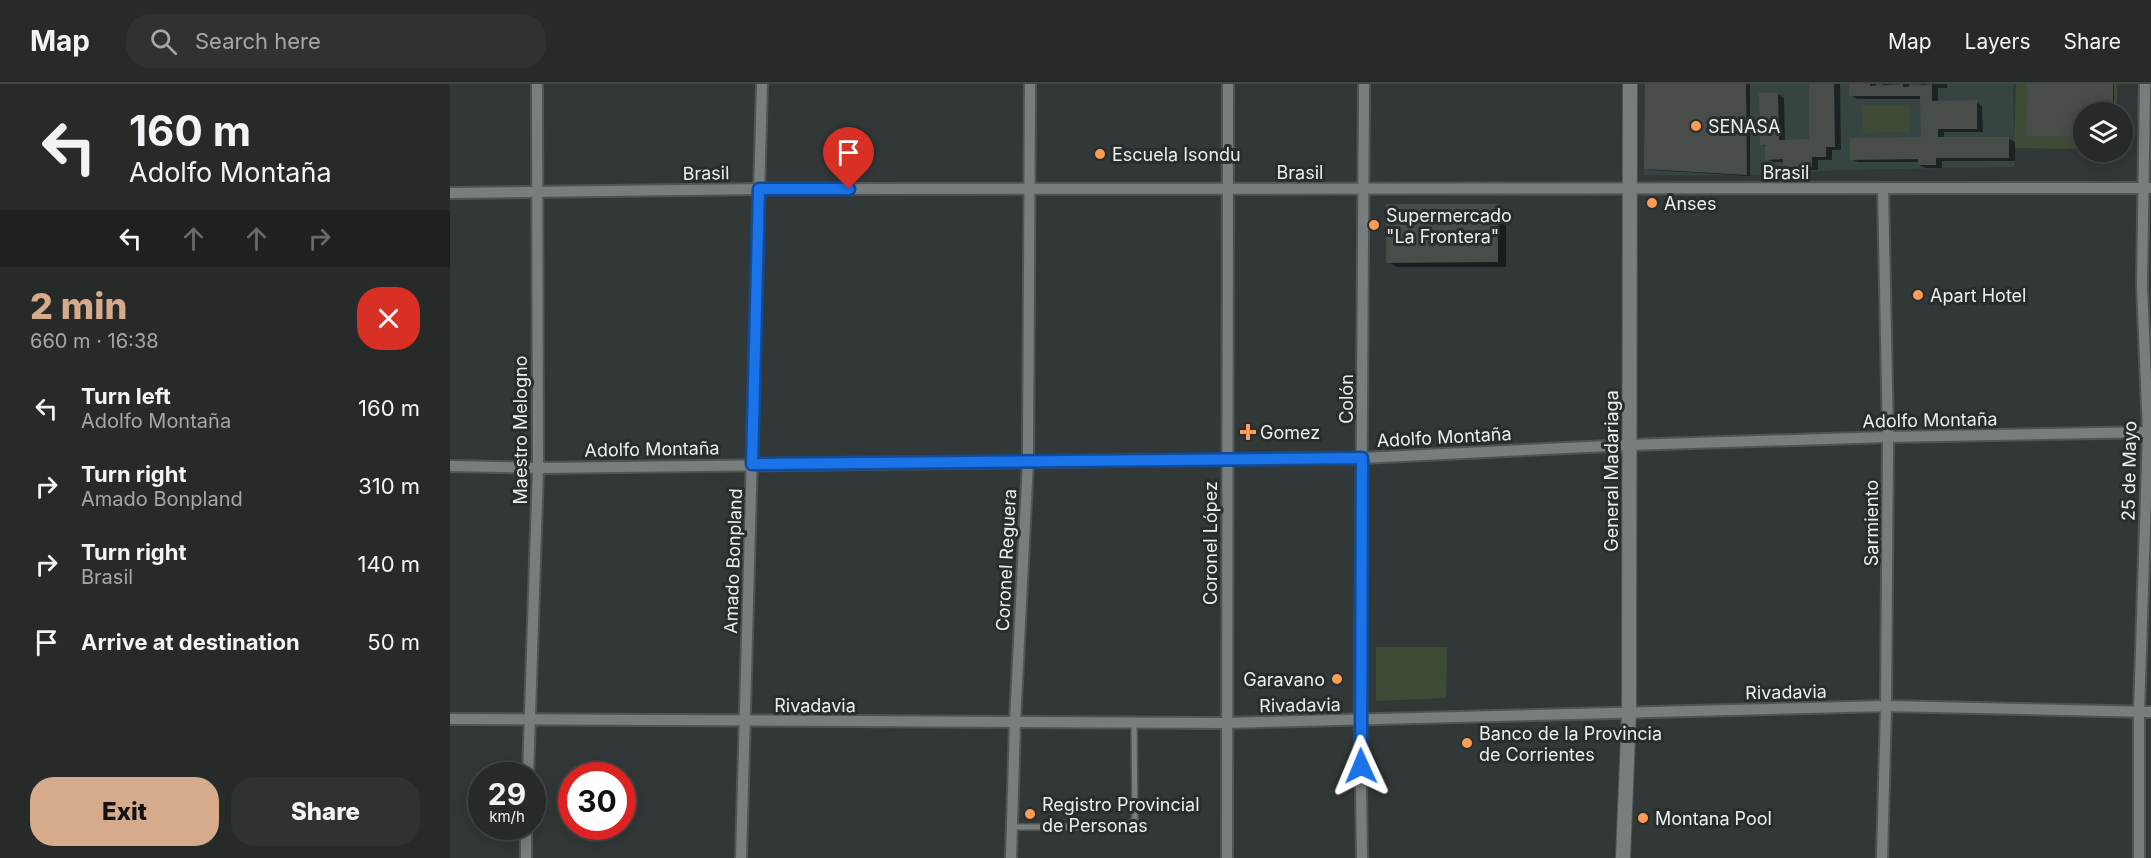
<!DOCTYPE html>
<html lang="en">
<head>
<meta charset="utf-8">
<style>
	:root { --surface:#262a29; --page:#2e3231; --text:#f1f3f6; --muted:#a4a7a8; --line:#424646; --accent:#d6ab8b }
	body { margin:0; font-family:Inter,sans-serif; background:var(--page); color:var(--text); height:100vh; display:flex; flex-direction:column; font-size:22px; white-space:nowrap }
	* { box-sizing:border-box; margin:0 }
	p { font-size:20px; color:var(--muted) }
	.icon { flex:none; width:33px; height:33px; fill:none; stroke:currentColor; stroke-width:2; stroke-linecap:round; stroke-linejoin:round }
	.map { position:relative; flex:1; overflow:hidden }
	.details { display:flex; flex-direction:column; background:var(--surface); width:450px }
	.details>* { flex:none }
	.banner { background:#262a29; color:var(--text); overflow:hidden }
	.buttons { position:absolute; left:1623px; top:18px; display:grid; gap:12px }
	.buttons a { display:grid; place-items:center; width:60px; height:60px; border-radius:50%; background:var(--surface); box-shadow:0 3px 15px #0003,0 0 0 2px var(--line); font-size:30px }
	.speed { position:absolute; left:18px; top:678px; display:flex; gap:12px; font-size:30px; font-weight:700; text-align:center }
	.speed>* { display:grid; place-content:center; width:78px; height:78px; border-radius:50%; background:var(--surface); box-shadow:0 3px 15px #0003,0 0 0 2px var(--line); line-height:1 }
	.speed small { font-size:15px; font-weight:400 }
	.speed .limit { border:9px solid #d22; background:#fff; color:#111 }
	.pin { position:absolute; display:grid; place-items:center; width:51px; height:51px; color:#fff; margin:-62px -26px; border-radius:50% 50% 50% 0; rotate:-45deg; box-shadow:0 0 6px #0007 }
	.pin .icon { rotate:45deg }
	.me { position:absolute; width:66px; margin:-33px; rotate:359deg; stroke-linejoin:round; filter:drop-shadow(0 0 4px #0008) }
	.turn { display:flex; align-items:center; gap:21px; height:126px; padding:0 30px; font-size:27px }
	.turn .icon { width:78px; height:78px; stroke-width:2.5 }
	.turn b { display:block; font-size:42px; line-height:51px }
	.lanes { display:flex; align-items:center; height:57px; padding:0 30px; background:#0003; justify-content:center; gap:30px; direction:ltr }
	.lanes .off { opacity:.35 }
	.round { display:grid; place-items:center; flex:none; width:63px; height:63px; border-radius:24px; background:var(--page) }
	.overview { display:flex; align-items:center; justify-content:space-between; height:102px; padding:0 30px }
	h1 { font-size:36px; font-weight:800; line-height:45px; color:var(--accent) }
	.button { display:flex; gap:12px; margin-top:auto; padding:12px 30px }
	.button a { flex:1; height:69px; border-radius:24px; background:var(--accent); color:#111; font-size:24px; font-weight:800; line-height:69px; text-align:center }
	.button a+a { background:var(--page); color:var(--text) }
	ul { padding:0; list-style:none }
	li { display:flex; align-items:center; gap:18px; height:78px; padding:0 30px }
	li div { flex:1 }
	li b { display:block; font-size:22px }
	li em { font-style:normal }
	header { display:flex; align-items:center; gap:36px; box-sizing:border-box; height:84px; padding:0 30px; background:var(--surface); border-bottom:2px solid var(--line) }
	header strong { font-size:28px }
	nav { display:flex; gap:33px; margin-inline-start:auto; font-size:21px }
	.search { width:420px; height:54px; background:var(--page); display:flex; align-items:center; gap:15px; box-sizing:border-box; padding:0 21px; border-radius:24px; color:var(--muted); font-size:22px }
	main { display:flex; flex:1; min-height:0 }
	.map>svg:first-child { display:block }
	.built { fill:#364442 }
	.green { fill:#3e4c36 }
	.shadow { fill:#0007 }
	.building { fill:#484d4a }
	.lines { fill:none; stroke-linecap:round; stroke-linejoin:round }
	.service-casing { stroke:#505554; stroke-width:8 }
	.minor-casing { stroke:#505554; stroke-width:14 }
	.tertiary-casing { stroke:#505554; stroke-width:16 }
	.service { stroke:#777e7d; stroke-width:5 }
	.minor { stroke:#777e7d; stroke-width:10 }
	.tertiary { stroke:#777e7d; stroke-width:14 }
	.route-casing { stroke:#114b97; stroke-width:15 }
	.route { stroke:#1a73e8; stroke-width:10 }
	.poi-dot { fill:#fd9d55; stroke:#282d2d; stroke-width:2 }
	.labels { text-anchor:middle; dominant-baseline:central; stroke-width:6; stroke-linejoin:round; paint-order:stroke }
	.poi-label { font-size:18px; fill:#ebefee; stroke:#282d2d; text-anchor:start }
	.street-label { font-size:18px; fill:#ebefee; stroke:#282d2d }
</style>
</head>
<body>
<header>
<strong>Map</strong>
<div class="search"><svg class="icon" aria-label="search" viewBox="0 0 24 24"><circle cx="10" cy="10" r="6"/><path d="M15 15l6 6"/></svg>Search here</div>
<nav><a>Map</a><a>Layers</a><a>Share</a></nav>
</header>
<main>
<section class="details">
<div class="banner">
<div class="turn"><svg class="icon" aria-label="left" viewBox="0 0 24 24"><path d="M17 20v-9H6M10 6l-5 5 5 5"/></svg><div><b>160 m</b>Adolfo Montaña</div></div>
<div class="lanes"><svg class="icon" aria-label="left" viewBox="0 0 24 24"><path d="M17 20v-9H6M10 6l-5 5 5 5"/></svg><svg class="icon off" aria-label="ahead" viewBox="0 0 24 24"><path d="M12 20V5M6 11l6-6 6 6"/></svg><svg class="icon off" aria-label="ahead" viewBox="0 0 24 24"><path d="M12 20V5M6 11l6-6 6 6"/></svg><svg class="icon off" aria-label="right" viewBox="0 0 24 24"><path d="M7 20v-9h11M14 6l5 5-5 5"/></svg></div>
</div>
<div class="overview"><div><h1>2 min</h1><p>660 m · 16:38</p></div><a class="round" style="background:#d93025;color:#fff"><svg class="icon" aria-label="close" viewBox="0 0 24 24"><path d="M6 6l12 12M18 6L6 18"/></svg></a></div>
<ul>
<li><svg class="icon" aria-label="left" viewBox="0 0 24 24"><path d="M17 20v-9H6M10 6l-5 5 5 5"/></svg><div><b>Turn left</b><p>Adolfo Montaña</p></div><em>160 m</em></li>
<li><svg class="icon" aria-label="right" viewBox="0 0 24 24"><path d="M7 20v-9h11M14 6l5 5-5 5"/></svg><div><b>Turn right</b><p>Amado Bonpland</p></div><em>310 m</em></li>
<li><svg class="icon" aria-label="right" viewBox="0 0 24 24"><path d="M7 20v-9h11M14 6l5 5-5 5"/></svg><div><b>Turn right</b><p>Brasil</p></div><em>140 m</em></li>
<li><svg class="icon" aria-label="arrive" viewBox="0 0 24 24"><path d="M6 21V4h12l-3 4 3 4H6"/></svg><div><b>Arrive at destination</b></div><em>50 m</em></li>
</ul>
<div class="button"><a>Exit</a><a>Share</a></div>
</section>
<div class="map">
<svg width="1701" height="774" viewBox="0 0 1701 774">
	<rect width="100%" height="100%" fill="#323837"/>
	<path class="built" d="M1195,0H1563L1565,83L1393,86L1302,91H1194Z"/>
	<g class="green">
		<path d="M1566,0H1667V28H1634L1633,65L1564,64Z"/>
		<path d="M1459,21V48L1413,49L1412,21Z"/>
		<path d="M926,563H997L996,614L926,617Z"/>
	</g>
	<g class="shadow">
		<path d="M1197,0H1300V92L1200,86L1196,84Z"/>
		<path d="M1360,0H1390L1391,66H1382V76H1368V86H1341L1334,82V78H1323L1317,75L1316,63L1311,60L1328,10L1334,14L1335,57H1361Z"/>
		<path d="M1401,0H1426V3H1433V0H1459V4H1471V0H1497V4H1488V18H1526L1532,22L1533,48H1494V54H1558L1565,58V77H1492V84H1476L1469,81V78H1408L1402,75L1472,55V15H1407L1401,11Z"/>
		<path d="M1578,0H1664V28H1634Z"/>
		<path d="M1047,122L1056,127V183H947L938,178Z"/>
	</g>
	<g class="building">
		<path d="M1195,0H1296L1297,91L1194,85Z"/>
		<path d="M1359,0H1384L1385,63H1376V73H1362V83H1333V75L1315,76V61H1310L1309,9H1328L1329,56L1359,55Z"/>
		<path d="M1399,0H1420V2L1453,0V3L1482,0V17L1527,16V45H1488V53H1559V74H1486V81H1468V75L1400,76V54L1471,53L1470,12H1399Z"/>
		<path d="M1577,0H1663V28H1634V53L1576,52Z"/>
		<path d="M936,120H1048V178L936,179Z"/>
	</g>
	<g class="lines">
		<defs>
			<path id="service" d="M562,743H678L685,735L684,638"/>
			<g id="minor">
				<path d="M0,109L309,105L1701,104"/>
				<path d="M0,382L88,384L912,374L1179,361L1438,353L1701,348"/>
				<path d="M0,635L776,639L1436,622L1701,628"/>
				<path d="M78,692L88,384L87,0"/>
				<path d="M76,774V742"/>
				<path d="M291,774L312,0"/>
				<path d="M561,774L565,638L578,377L580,0"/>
				<path d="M777,774L778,0"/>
				<path d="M912,774L910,636L914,0"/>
				<path d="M1432,774L1436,622L1438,353L1433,104"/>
				<path d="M1689,774V628L1698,348L1692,201L1695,0"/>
			</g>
			<path id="tertiary" d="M1173,774L1179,628L1180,0"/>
		</defs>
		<use href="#service" class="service-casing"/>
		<use href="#minor" class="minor-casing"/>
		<use href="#tertiary" class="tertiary-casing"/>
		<use href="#service" class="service"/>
		<use href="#minor" class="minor"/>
		<use href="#tertiary" class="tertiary"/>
	</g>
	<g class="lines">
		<defs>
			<path id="route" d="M399,105H309L302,380L912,374L911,682"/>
		</defs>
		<use href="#route" class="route-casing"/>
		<use href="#route" class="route"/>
	</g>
	<g class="poi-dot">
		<circle cx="1246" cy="42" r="6"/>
		<circle cx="650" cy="70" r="6"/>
		<circle cx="1202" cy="119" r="6"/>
		<circle cx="924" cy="141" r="6"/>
		<circle cx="1468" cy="211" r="6"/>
		<path d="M795 339h6v6h6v6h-6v6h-6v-6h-6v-6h6z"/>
		<circle cx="887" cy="595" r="6"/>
		<circle cx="1017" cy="659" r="6"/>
		<circle cx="580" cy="730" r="6"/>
		<circle cx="1193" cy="734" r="6"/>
	</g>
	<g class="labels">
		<g class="poi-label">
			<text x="1258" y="42">SENASA</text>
			<text x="662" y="70">Escuela Isondu</text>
			<text x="1214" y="119">Anses</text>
			<text x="936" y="131">Supermercado<tspan x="936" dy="21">"La Frontera"</tspan></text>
			<text x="1480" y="211">Apart Hotel</text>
			<text x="810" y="348">Gomez</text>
			<text x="875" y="595" text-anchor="end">Garavano</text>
			<text x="1029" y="649">Banco de la Provincia<tspan x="1029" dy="21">de Corrientes</tspan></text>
			<text x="592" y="720">Registro Provincial<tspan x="592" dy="21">de Personas</tspan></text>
			<text x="1205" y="734">Montana Pool</text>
		</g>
		<g class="street-label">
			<text x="850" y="88">Brasil</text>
			<text x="1336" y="88">Brasil</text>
			<text transform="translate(256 89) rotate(-1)">Brasil</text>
			<text transform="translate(896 315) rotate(-90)">Colón</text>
			<text transform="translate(1480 336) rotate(-1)">Adolfo Montaña</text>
			<text transform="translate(70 346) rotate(-90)">Maestro Melogno</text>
			<text transform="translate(994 353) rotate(-3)">Adolfo Montaña</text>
			<text transform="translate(202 365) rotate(-1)">Adolfo Montaña</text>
			<text transform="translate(1161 387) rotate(-90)">General Madariaga</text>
			<text transform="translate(1679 387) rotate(-89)">25 de Mayo</text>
			<text transform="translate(1421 439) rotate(-90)">Sarmiento</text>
			<text transform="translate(760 459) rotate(-90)">Coronel López</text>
			<text transform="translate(556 476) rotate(-87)">Coronel Reguera</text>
			<text transform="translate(283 477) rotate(-88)">Amado Bonpland</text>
			<text transform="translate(1336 608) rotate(-1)">Rivadavia</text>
			<text x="365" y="621">Rivadavia</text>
			<text transform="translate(850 621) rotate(-1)">Rivadavia</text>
		</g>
	</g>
</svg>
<div class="buttons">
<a><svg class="icon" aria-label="layers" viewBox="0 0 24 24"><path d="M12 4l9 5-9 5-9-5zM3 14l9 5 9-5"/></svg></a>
</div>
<div class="speed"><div>29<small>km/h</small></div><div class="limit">30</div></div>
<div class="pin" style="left:399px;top:105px;background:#d93025"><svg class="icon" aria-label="arrive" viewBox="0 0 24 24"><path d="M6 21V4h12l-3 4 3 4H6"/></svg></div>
<svg class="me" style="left:911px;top:682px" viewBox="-20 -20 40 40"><path d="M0-17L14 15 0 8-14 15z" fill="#1a73e8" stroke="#fff" stroke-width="4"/></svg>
</div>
</main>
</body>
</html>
